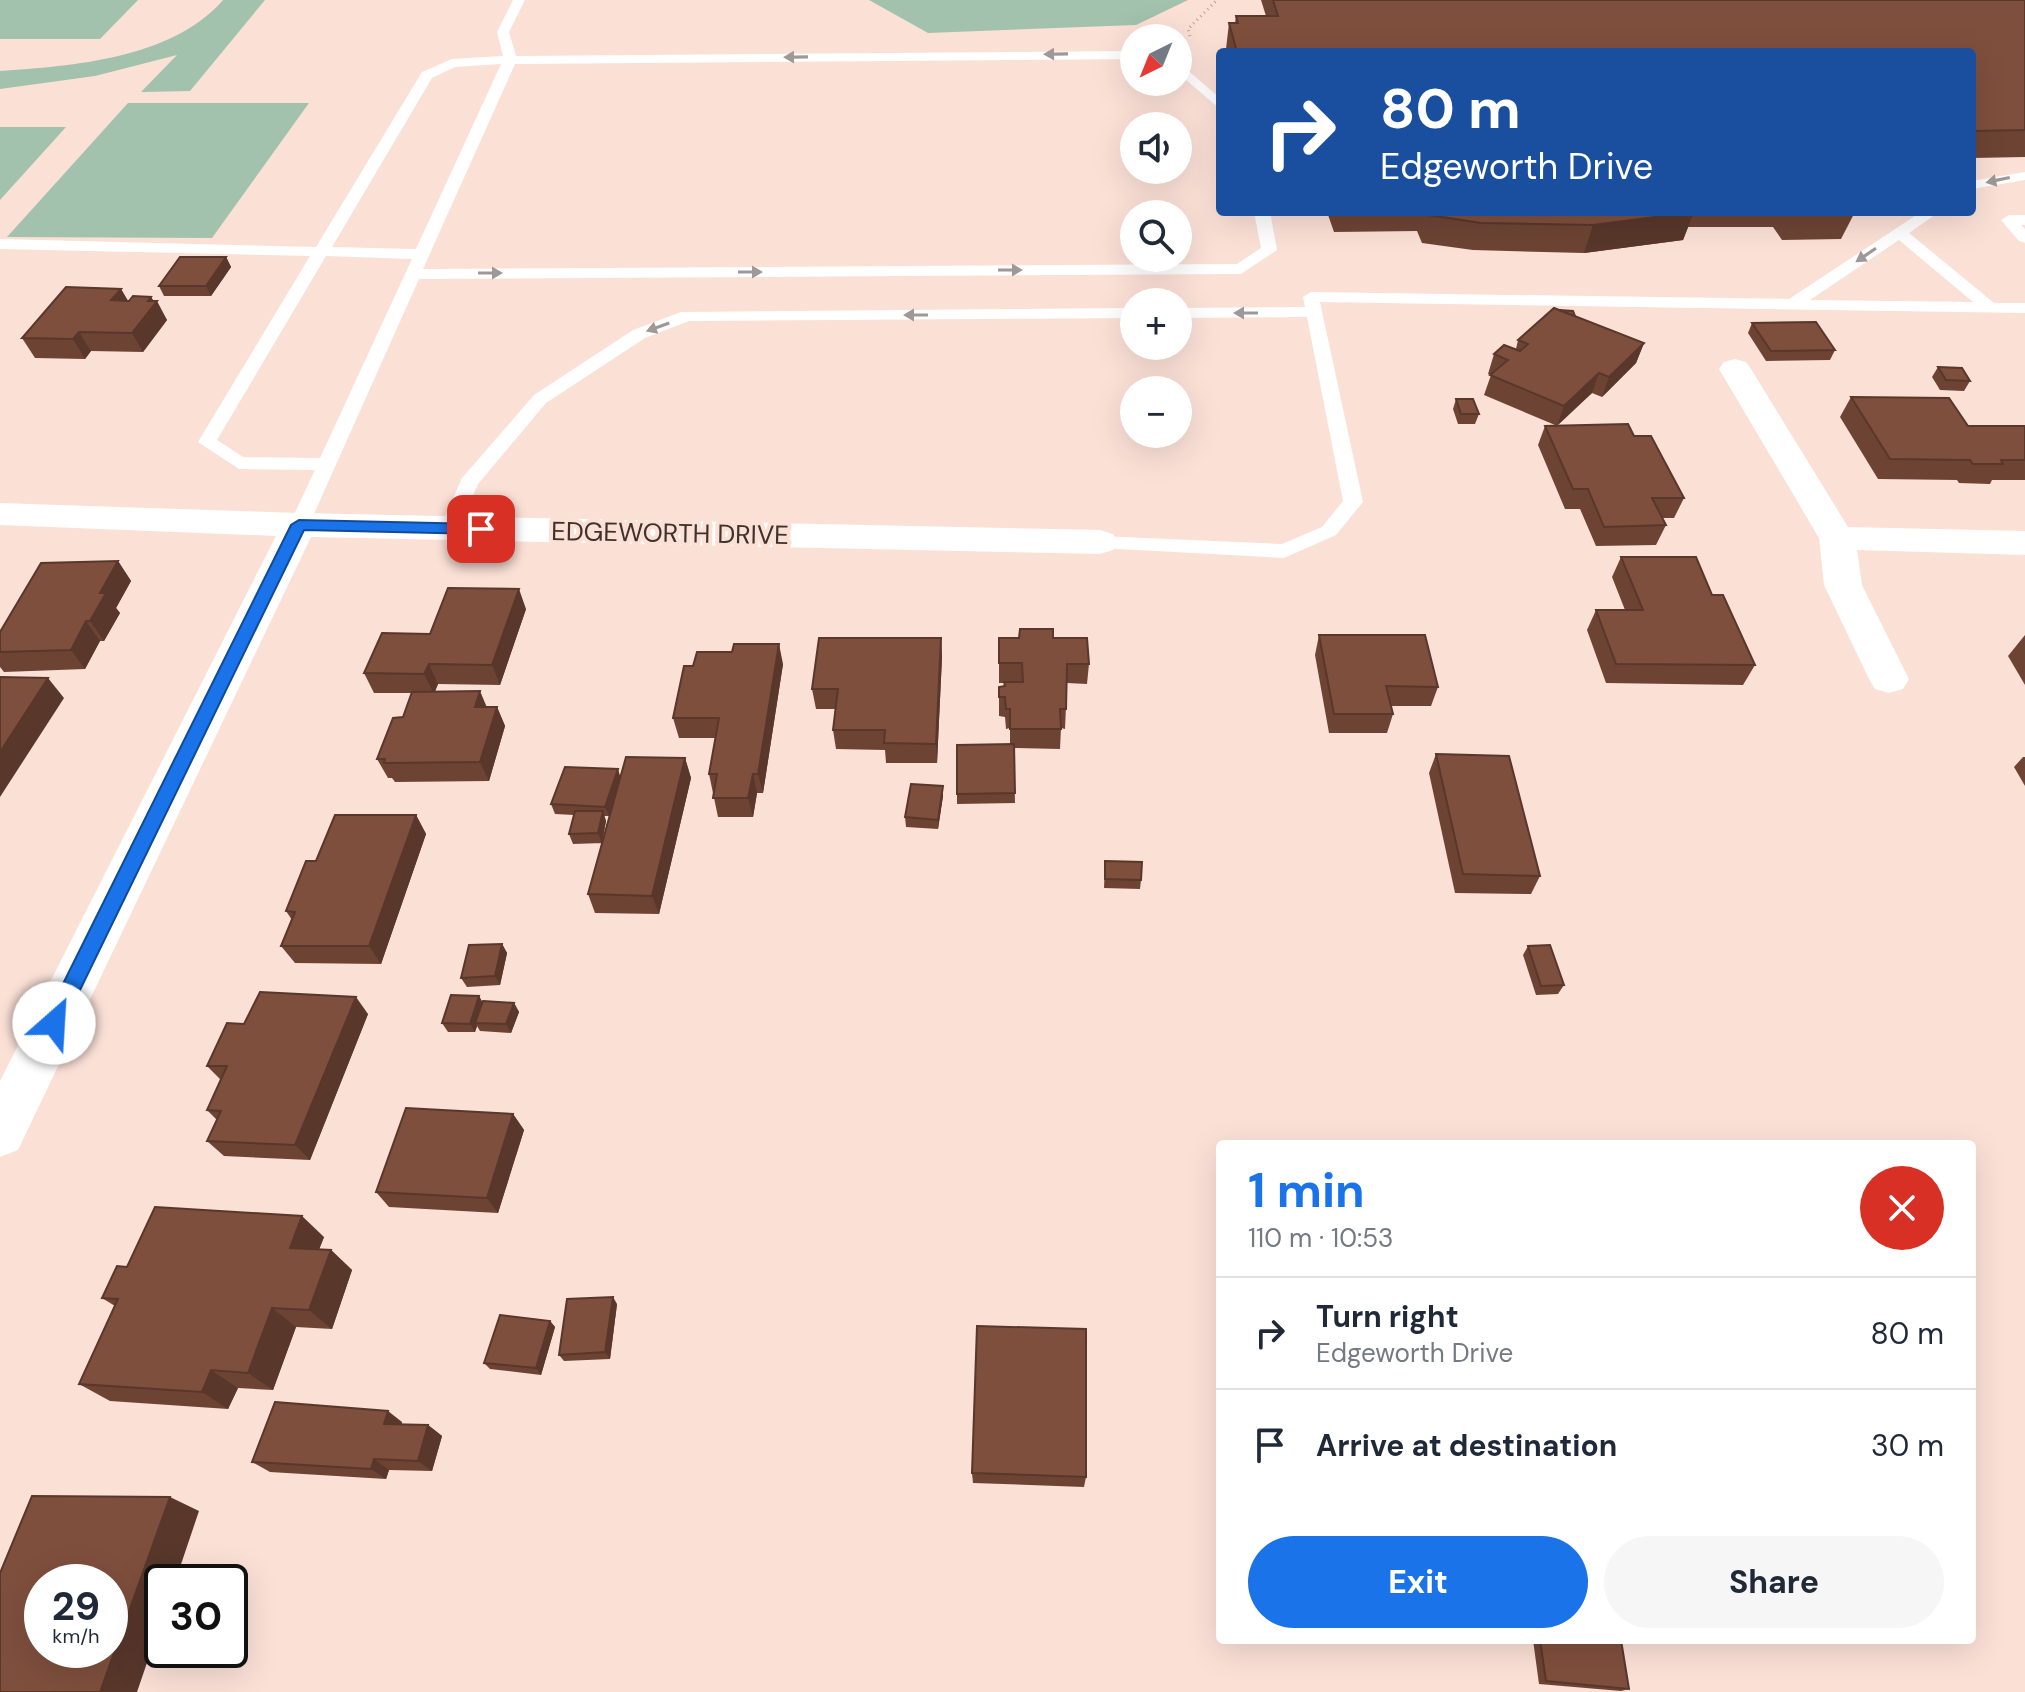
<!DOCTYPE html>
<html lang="en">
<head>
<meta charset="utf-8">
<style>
	:root { --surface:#fff; --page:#f6f6f7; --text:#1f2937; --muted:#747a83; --line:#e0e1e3; --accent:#1a73e8 }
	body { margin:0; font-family:"DM Sans",sans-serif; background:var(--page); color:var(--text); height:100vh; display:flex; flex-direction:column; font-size:30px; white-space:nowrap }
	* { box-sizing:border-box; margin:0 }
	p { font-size:26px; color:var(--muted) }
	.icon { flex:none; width:44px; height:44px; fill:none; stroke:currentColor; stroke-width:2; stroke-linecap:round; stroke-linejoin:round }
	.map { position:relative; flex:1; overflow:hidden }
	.sheet { position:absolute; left:1216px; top:1140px; width:760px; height:504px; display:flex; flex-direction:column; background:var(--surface); border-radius:8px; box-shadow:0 8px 32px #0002 }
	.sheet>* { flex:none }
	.guide { position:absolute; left:1216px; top:48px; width:760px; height:168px; border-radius:8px; box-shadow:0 8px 32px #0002; background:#1a4fa0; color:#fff; overflow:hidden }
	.needle { width:52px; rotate:223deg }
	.fabs { position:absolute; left:1120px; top:24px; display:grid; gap:16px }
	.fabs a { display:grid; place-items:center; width:72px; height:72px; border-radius:50%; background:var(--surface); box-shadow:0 8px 32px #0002; font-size:40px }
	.speed { position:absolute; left:24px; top:1564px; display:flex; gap:16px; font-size:40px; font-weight:700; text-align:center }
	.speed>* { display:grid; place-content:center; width:104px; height:104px; border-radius:50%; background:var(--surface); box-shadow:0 8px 32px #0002; line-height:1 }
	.speed small { font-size:20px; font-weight:400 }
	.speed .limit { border:4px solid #111; border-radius:12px; background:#fff; color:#111 }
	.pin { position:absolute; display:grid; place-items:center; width:68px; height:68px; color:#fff; margin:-34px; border-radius:16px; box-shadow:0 4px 12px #0006 }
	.me { position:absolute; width:88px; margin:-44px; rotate:26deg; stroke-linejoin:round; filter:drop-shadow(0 0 6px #0008) }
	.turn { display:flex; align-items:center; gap:28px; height:168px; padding:0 32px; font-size:36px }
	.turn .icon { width:104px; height:104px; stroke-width:2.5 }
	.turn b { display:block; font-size:56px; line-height:68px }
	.round { display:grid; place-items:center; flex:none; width:84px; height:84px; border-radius:42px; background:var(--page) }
	.overview { display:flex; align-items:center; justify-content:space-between; height:136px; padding:0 32px }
	h1 { font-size:48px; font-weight:700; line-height:60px; color:var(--accent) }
	.button { display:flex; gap:16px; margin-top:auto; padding:16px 32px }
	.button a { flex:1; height:92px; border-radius:48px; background:var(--accent); color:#fff; font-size:32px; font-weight:700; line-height:92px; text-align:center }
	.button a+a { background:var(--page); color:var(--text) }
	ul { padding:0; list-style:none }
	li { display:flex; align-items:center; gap:24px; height:112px; padding:0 32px; border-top:2px solid var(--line) }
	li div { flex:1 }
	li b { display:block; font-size:30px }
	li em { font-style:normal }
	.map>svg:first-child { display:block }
	.green { fill:#a2c2ad }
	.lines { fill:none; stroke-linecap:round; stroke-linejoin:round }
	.path { stroke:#b8a29a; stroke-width:3; stroke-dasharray:1 4; stroke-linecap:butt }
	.service { fill:#fff; fill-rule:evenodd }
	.minor { fill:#fff; fill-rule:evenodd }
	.wall { fill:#6d4434 }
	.shaded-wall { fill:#59372b }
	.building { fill:#7f4f3d; stroke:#59372b; stroke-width:2; fill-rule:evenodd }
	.oneway { fill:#9f9896 }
	.route { fill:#1a73e8; stroke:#114b97; stroke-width:2 }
	.labels { text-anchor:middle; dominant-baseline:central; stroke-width:8; stroke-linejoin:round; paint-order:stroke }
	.street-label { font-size:26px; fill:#3f322d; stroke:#fbe0d6 }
</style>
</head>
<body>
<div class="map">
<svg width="2025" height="1692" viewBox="0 0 2025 1692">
	<rect width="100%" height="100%" fill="#fbe0d6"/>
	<g class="green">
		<path d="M0,0H138L100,39H0Z"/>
		<path d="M223,0H265L190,91L141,92L177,55L95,76L0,89V71C72,66 172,59 223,0Z"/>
		<path d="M869,0H1188L1136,25L928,33Z"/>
		<path d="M128,103H309L212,238L7,237Z"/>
		<path d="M0,127H66L0,200Z"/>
	</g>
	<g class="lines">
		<path class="path" d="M1190,36L1188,29L1217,0"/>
		<g class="service">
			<path d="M513,0H525L509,32L516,56L1134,51V59L515,64L423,269L1237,264L1261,248L1254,212H1270L1277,250L1241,274L419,279L309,525L299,531L292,529L289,525L315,470L239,469L198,442L310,256L0,249V239L316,247L422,72L452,59L503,56L497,32ZM501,64L416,249L332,247L432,78L455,67ZM326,256L412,259L320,458L243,457L217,440Z"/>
			<path d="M1178,62L1220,98V109L1178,73Z"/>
			<path d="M2025,172V180L1972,189V181Z"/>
			<path d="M1921,212H1939L1909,233L1994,303H2025V313L1320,302L1363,502L1336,535L1284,558L1100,548L1090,542L1100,536L1282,544L1322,527L1343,501L1307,317L1178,318V308L1305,307L1303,297L1311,292L1789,299ZM1899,240L1973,302L1810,300Z"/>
			<path d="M2009,215H2025V225H2021L2025,229V243L2019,241L2001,220Z"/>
			<path d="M1134,308V318L689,321L645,338L546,403L478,484L457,532L450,534L440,528L462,478L534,395L633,330L681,312Z"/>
		</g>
		<g class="minor">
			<path d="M1735,359L1746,362L1751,369L1848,527L2025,531V555L1857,550L1862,585L1909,679L1903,689L1889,693L1875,689L1869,679L1824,585L1819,538L1719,369L1724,362Z"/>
			<path d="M0,503L299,513L1100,530L1113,534L1118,542L1113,550L1100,554L311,537L18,1150L0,1157V1081L276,536L0,525Z"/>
		</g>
	</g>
	<g class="wall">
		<path d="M1261,0H2025V157L1972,158V52H1227L1226,49L1229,23H1235L1236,16H1266Z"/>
		<path d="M1327,212H1855L1841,239L1782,240L1773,227H1688L1683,240L1584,253L1473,250L1422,243L1417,231L1334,232Z"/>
		<path d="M226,257L231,267L211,296H164L159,286Z"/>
		<path d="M121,289L128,301L151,297L167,320L143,352L91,351L85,359L35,358L22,338Z"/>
		<path d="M1575,316L1644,343L1636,363L1602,397L1592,393L1557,425L1634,436L1684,498L1674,518H1662L1666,525L1656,545L1596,546L1580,509H1565L1538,445L1545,426L1555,425L1484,395L1491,375L1488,374L1494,354L1516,349L1518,340Z"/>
		<path d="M1752,323L1835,350L1830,360L1766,361L1748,333Z"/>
		<path d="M1938,367L1970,381L1964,391L1940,390L1932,377Z"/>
		<path d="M1851,397L1968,426H2025V480H1992L1990,484L1959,483L1957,480L1878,479L1840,417Z"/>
		<path d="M1456,399L1479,414L1475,424H1458L1453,409Z"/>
		<path d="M1621,557L1712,595L1755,665L1743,685L1606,683L1587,630L1596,610H1625L1612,577Z"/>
		<path d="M118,561L131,581L116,608L120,613L104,641H100L85,669L4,672L0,667V632Z"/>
		<path d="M526,609L500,685L438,684L435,691L487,707H497L505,726L489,781L395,782L392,778H388L377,759L403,717L412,693H374L364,673L430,634Z"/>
		<path d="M1319,635L1438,687L1431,706H1391L1393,714L1387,733H1329L1315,655Z"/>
		<path d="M2025,635V685L2008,656Z"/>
		<path d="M941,638L942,657L937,763H886L885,750L836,749L833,730L835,709H816L812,689Z"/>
		<path d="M999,638H1053L1089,664L1087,684L1067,683L1065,729L1061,728L1060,749L1014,748L1015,803L957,804V794L1010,744V728L1006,729L1005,717L999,716V687L1004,686V683H999Z"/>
		<path d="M783,664L763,793H757L753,817H718L709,774L716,738H679L673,718Z"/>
		<path d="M1436,754L1540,876L1531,894L1455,893L1429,773Z"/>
		<path d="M2023,757H2025V786L2014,767Z"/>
		<path d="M685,758L691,778L659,914L595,913L588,894L609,816H604L606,821L602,843L573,844L569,834L574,815L555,814L551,804L621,776Z"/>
		<path d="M943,786V796L938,829L906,827L905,817Z"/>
		<path d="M416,815L426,834L381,964L295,963L281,946L292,920L286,911L316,861Z"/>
		<path d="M1105,861L1141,880L1140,889L1104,888Z"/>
		<path d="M502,944L507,953L500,985L467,987L461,978Z"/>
		<path d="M1528,946L1564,985L1558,994L1536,995L1523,955Z"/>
		<path d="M479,996L482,1002L514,1003L519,1012L511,1033L480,1031L477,1026L475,1032H448L442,1023Z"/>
		<path d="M368,1014L310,1160L224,1156L207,1141L217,1120L207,1110L221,1080L207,1066L244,1024Z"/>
		<path d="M513,1114L524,1130L498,1213L389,1207L376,1192Z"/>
		<path d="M324,1237L319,1249L331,1250L352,1270L332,1329L296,1327L273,1390L238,1388L228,1409L110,1401L79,1384L115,1306L102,1298L127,1267Z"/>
		<path d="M617,1304L610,1359L564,1361L559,1355Z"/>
		<path d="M550,1321L555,1327L541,1375L490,1369L484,1363Z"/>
		<path d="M402,1422V1424L428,1425L442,1436L432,1471L389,1470L386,1479L270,1472L252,1462Z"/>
		<path d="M972,1473L1086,1477L1084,1487L973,1483Z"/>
		<path d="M1533,1640H1621L1629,1689L1621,1691L1539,1684Z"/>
	</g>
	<g class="shaded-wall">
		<path d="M1694,212L1683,240L1584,253L1593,225Z"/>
		<path d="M226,257L231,267L211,296L206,286Z"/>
		<path d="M121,289L132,308L111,300Z"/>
		<path d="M151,297L155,304L157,301L167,320L143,352L132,333Z"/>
		<path d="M79,332L91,351L85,359L73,339Z"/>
		<path d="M1644,343L1636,363L1602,397L1609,377Z"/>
		<path d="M1599,373L1592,393L1557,426L1564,406Z"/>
		<path d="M118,561L131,581L116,608L120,613L104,641L90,621L100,593Z"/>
		<path d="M519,589L526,609L500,685L492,665Z"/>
		<path d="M86,621L100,641L85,669L71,650Z"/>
		<path d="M941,638L942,657L937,763L936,744Z"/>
		<path d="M779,644L783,664L763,793L758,774Z"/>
		<path d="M429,664L438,684L434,694L424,674Z"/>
		<path d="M48,678L64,698L0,797V752Z"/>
		<path d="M480,691L488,710L475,707Z"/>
		<path d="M497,707L505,726L489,781L480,762Z"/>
		<path d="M685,758L691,778L659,914L652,896Z"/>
		<path d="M618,769L621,779L609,816L605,807Z"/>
		<path d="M753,774L757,793L753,817L748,798Z"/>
		<path d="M943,786V796L938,829V820Z"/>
		<path d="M603,811L606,821L602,843L598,833Z"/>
		<path d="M416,815L426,834L381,964L369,946Z"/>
		<path d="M502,944L507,953L500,985L495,976Z"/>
		<path d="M479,996L484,1005L475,1023L477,1026L475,1032L470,1024Z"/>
		<path d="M356,997L368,1014L310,1160L295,1145Z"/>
		<path d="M514,1003L519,1012L511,1033L506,1024Z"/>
		<path d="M513,1114L524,1130L498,1213L487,1198Z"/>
		<path d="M302,1216L324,1237L312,1268L290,1248Z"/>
		<path d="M331,1250L352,1270L332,1329L309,1310Z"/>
		<path d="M613,1297L617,1304L610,1359L605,1352Z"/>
		<path d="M272,1308L296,1327L273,1390L248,1373Z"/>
		<path d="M550,1321L555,1327L541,1375L536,1368Z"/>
		<path d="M211,1370L238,1388L228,1409L202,1392Z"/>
		<path d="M388,1411L402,1422L399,1435L384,1424Z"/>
		<path d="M428,1425L442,1436L432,1471L418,1461Z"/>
		<path d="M374,1459L389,1470L386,1479L371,1469Z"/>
		<path d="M170,1497L199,1511L175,1582H162V1619L137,1692H100Z"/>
	</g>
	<g class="building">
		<path d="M1273,0H2025V130L1972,131V52H1237L1229,23H1238L1236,16H1278Z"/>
		<path d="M1428,212H1694L1593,225L1481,223L1429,215Z"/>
		<path d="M180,257H226L206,286H159Z"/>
		<path d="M66,287L121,289L111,300L129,301L133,296L151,297L148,301H157L132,333L79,332L73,339L22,338Z"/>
		<path d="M1554,308L1644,343L1609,377L1599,373L1564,406L1490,375L1508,360L1494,354L1504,345L1520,351L1528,344L1518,340Z"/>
		<path d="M1559,310L1573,311L1575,316Z"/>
		<path d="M1816,322L1835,350L1771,351L1752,323Z"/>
		<path d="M1938,367L1962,368L1970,381L1946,380Z"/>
		<path d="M1851,397L1949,398L1968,426H2025V460H2001L2003,464H1973L1970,460L1890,459Z"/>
		<path d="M1456,399H1473L1479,414H1461Z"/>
		<path d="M1628,424L1634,436H1651L1684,498H1652L1666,525L1604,527L1588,489H1573L1545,426Z"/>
		<path d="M1621,557H1696L1712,595H1723L1755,665L1616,664L1596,610H1643Z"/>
		<path d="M118,561L100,593H106L90,621H86L71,650L0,652V632L41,563Z"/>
		<path d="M448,588L519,589L492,665L429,664L424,674L364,673L382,633L430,634Z"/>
		<path d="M1020,629H1053V638H1087L1089,664H1067L1066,709H1060L1061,729H1010V709H1006L1005,697H999V687L1005,686L1004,682H1023L1022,663H999V638H1019Z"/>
		<path d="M1319,635H1425L1438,687L1386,686L1393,714H1334Z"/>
		<path d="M819,638H941L936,744L884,743L885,730H833L838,689H812Z"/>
		<path d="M734,644H779L758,774H753L748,798H713L717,774H709L719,718H673L684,666H693L697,652H732Z"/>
		<path d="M0,677L48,678L0,752Z"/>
		<path d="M480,691L475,707H497L480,762L384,763L385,759H377L393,718L403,717L412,692Z"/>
		<path d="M1014,744L1015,793L957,794V745Z"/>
		<path d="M1436,754L1509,756L1540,876L1463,874Z"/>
		<path d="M626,757L685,758L652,896L588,894Z"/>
		<path d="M565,767L618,769L605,807L551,804Z"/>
		<path d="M911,784L943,786L938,820L905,817Z"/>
		<path d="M575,811H603L598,833L569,834Z"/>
		<path d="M335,815H416L369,946H281L295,912L286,911L306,861H316Z"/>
		<path d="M1105,861L1142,862L1141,880L1105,879Z"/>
		<path d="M502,944L495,976L461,978L469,945Z"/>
		<path d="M1550,945L1564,985L1541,986L1528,946Z"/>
		<path d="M260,992L356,997L295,1145L207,1141L221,1111L207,1110L227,1066H207L227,1023L244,1024Z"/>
		<path d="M451,995L479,996L470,1024L442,1023Z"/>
		<path d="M483,1001L514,1003L506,1024L475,1023Z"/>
		<path d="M406,1108L513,1114L487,1198L376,1192Z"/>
		<path d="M155,1207L302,1216L290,1248L331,1250L309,1310L272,1308L248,1373L211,1370L202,1392L79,1384L118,1299L102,1298L117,1266L127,1267Z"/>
		<path d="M613,1297L605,1352L559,1355L567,1299Z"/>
		<path d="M500,1315L550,1321L536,1368L484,1363Z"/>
		<path d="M977,1326L1086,1329V1477L972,1473Z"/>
		<path d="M275,1402L388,1411L384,1424L428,1425L418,1461L374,1459L371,1469L252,1462Z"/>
		<path d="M32,1496L170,1497L100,1692H0V1573ZM42,1582H110V1650H42Z"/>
		<path d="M1540,1640H1621L1629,1689L1546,1681Z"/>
	</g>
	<defs><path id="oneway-solid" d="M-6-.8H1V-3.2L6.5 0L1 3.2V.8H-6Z" transform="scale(2)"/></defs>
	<g class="oneway">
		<use href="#oneway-solid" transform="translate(1056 54) rotate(179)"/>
		<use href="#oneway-solid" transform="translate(796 57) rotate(179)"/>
		<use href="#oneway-solid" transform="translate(1998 180) rotate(168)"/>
		<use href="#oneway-solid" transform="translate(1866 255) rotate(146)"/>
		<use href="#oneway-solid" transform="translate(1010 270)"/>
		<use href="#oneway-solid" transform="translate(750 272)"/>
		<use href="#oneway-solid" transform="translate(490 273)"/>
		<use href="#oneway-solid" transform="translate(1246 313) rotate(180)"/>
		<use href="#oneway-solid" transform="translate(916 315) rotate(180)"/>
		<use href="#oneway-solid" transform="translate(658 327) rotate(160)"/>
	</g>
	<path class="route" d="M299,520L481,524L488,529L481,534L304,530L61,1029L54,1031L47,1029L44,1023L47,1016L291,525Z"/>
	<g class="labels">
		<g class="street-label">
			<text transform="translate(670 533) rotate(1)">EDGEWORTH DRIVE</text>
		</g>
	</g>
</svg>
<div class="fabs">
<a><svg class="needle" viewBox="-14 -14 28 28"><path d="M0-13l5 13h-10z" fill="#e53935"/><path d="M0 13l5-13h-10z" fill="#747a83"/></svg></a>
<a><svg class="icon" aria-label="sound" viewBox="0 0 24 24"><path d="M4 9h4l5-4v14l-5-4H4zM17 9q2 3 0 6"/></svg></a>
<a><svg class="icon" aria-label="search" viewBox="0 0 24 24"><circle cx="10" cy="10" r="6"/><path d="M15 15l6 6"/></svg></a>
<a>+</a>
<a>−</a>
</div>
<div class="speed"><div>29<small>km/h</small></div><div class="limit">30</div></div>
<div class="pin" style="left:481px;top:529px;background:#d93025"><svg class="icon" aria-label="arrive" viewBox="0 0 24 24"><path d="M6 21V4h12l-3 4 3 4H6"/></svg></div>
<svg class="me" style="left:54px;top:1023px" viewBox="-20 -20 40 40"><circle r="19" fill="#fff"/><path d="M0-13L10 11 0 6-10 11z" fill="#1a73e8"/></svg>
<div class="guide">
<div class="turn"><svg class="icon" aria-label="right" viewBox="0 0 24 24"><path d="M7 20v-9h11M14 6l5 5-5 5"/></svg><div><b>80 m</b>Edgeworth Drive</div></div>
</div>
<section class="sheet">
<div class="overview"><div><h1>1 min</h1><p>110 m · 10:53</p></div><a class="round" style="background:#d93025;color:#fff"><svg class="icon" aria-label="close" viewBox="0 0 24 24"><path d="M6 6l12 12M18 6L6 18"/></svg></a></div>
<ul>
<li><svg class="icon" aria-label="right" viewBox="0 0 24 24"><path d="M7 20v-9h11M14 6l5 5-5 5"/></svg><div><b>Turn right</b><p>Edgeworth Drive</p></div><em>80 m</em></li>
<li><svg class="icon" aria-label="arrive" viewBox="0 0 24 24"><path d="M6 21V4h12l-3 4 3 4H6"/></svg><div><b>Arrive at destination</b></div><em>30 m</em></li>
</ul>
<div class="button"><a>Exit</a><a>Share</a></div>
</section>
</div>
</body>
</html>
